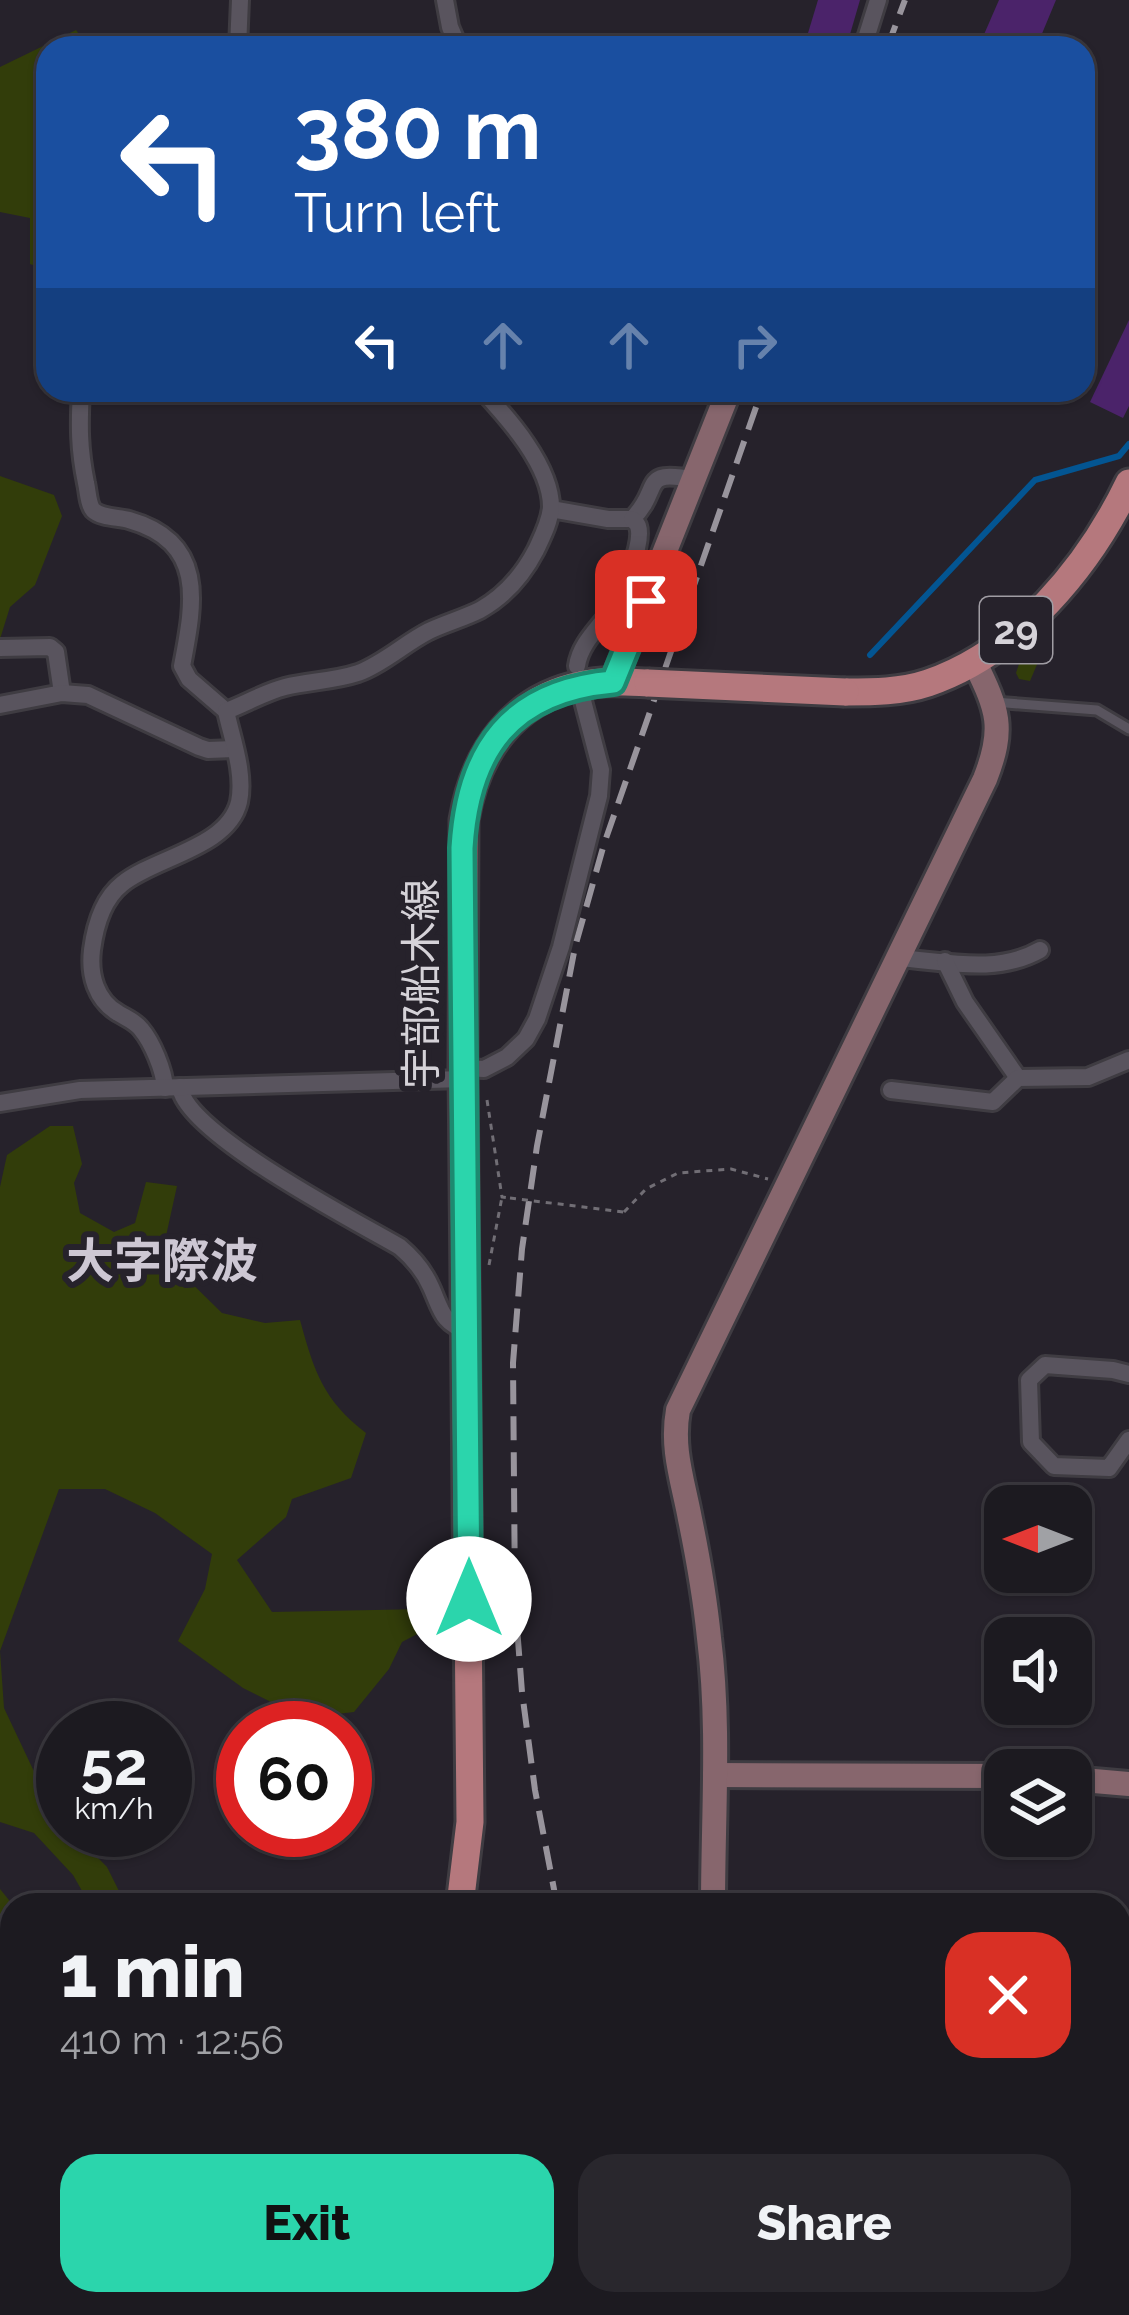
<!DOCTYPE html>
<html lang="en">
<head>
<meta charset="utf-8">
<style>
	:root { --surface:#1c1a20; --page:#29272d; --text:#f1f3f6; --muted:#a0a1a5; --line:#3a383e; --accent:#2bd5ac }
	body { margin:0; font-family:Raleway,"Noto Sans JP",sans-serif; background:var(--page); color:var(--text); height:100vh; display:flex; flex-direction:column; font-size:45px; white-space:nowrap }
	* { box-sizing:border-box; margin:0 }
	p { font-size:39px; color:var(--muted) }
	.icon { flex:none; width:66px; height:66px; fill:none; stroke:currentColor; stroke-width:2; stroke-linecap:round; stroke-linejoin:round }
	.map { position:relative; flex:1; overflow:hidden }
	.sheet { position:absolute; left:0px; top:1893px; width:1131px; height:423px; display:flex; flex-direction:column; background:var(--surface); border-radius:36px 36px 0 0; box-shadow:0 3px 9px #0004,0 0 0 3px var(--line) }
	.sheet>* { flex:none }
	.top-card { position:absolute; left:36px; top:36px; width:1059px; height:366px; border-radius:36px; box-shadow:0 3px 9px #0004,0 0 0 3px var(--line); background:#1a4fa0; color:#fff; overflow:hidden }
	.needle { width:78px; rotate:270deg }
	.buttons { position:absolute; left:984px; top:1485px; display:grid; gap:24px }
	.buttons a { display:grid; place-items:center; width:108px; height:108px; border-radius:24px; background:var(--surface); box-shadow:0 3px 9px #0004,0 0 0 3px var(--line); font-size:60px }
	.speed { position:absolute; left:36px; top:1701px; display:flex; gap:24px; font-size:60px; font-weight:700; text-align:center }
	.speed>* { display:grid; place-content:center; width:156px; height:156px; border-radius:50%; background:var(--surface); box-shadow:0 3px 9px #0004,0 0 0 3px var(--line); line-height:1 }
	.speed small { font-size:30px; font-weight:400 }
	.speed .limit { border:18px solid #d22; background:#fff; color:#111 }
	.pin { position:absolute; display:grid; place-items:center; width:102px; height:102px; color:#fff; margin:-51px; border-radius:24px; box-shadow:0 6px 18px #0006 }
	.me { position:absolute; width:132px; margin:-66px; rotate:0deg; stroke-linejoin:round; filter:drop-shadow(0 0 9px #0008) }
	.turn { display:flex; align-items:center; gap:42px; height:252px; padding:0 60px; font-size:54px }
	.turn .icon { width:156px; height:156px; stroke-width:2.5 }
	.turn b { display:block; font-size:84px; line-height:102px }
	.lanes { display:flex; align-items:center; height:114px; padding:0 60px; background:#0003; justify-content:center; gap:60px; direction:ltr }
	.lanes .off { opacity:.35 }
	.round { display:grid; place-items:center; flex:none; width:126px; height:126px; border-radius:36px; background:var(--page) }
	.headline { display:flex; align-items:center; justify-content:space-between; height:204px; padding:0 60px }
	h1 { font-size:72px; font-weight:800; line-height:90px }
	.button { display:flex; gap:24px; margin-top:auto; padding:24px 60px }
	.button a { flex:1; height:138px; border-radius:36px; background:var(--accent); color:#111; font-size:48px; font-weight:800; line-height:138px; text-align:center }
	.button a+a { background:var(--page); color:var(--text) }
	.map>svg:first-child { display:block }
	.green { fill:#323d0a }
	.water { fill:#035592 }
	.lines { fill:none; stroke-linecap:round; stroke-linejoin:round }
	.stream { stroke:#035592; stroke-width:6 }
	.building { fill:#4b236a }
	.lane-casing { stroke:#3f3c42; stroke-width:15 }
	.street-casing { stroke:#3f3c42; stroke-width:22 }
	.secondary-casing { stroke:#3f3c42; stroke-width:30 }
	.primary-casing { stroke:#3f3c42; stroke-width:33 }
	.path { stroke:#716e75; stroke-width:3; stroke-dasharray:6 6; stroke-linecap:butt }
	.lane { stroke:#59545e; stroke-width:9 }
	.street { stroke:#59545e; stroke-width:16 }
	.secondary { stroke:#87666d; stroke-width:24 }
	.primary { stroke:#b5787d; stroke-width:27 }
	.rail { stroke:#98949c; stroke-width:6; stroke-dasharray:24 12; stroke-linecap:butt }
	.primary-bridge-casing { stroke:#3f3c42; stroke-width:33; stroke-linecap:butt }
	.path-bridge { stroke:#716e75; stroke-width:3; stroke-dasharray:6 6; stroke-linecap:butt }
	.primary-bridge { stroke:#b5787d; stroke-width:27 }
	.route-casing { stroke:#1c8a70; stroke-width:30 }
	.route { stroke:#2bd5ac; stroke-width:21 }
	.labels { text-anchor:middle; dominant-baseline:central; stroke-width:12; stroke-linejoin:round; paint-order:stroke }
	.shield { fill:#26222b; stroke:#a09da4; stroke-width:3 }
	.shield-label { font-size:39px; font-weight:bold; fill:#d5d2d8 }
	.street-label { font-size:42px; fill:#d5d2d8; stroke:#26222b }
	.quarter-label { font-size:48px; font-weight:bold; fill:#cdc7d3; stroke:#26222b }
</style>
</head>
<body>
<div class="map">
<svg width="1129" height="2315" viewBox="0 0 1129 2315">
	<rect width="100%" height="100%" fill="#26222b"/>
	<g class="green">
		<path d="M76,30L89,48H48V270L30,264V218L0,212V67Z"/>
		<path d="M0,476L54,495L62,516L35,585L10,607L0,639Z"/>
		<path d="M1053,627L1030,681L1019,679L1016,673L1019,664Z"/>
		<path d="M50,1126H73L82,1164L74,1183L80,1213L114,1232L135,1223L146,1182L177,1186L166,1236L171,1263L222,1313L265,1323L300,1320C314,1371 323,1400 366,1433L351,1478L292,1499L286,1517L237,1560L272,1612L425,1609V1630L402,1642L389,1669L354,1712L303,1718L243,1688L178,1641L205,1589L212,1554L155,1513L105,1489H59L0,1651L4,1708L39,1782L63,1820V1830H70L107,1867L126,1905H90L73,1875L34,1833L0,1822V1187L7,1155Z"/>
		<path d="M0,1889L13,1905L12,2099L0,2102Z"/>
		<path d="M151,2304H206L221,2315H158Z"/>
	</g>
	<path class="water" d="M220,2304H403L402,2308L388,2315H234Z"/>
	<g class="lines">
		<path class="stream" d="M870,655L1035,480L1119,456L1129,444"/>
	</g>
	<g class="building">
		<path d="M818,0H860L846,48H824L805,43Z"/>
		<path d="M999,0H1056L1036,48H1005L982,39Z"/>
		<path d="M1129,320V406L1123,418L1090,402Z"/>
	</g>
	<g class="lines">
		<defs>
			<path id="lane" d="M994,702L1097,710L1129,729"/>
			<g id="street">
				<path d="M445,0L450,27L459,48"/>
				<path d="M238,48L240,0"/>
				<path d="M863,48L878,0"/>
				<path d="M81,390C79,425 79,449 86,483C88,491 88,504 93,510C101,518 119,517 129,520C207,542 194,603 182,666L189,679L226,711"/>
				<path d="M551,509L608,519H632C663,489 638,468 695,480"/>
				<path d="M0,648L50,647L56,652L62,693"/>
				<path d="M577,666C580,643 600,627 612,609C622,594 644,543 638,526C637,523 634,521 632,519"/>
				<path d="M0,705L62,693L88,695L199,747L208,750L234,749"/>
				<path d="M897,958C945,961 996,975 1040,950"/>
				<path d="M945,961L965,1002L1018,1078"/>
				<path d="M463,1068L484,1069L507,1057L526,1039L537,1019L561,947L599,796L601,770L582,697"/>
				<path d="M180,1087C185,1133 357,1222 400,1247C413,1258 424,1271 431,1287C441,1309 442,1324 468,1331"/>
				<path d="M165,1088C164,1070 152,1042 141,1029C135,1021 126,1018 118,1013C96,1000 89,975 92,950C95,927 103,899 122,884C155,857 228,848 239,802C245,773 232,739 226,711C245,704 265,692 285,687C309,681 334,681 358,673C383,664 405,643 429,631C446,623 464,618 480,610C505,596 523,575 536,550C542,537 550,522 551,507C551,466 508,418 482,390"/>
				<path d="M891,1090L993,1102L1018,1078L1088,1077L1129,1060"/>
				<path d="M0,1103L80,1090L463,1079"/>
				<path d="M1129,1374L1113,1370L1045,1365L1029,1380L1031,1442L1054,1466L1109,1468L1129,1440"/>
				<path d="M0,2196L12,2192"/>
			</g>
			<g id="secondary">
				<path d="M613,682L729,390"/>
				<path d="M715,1775L1005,1776"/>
				<path d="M1071,1779L1129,1784"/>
				<path d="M713,1905C713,1816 720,1726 709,1638C705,1598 698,1558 690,1519C683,1481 671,1449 678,1410L985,779C1005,728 998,710 975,663"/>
				<path d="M751,2304L753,2315"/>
			</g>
			<g id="primary">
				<path d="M845,692C873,692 901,692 928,683C1019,652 1089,566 1129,483"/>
				<path d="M460,1905L470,1822L463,1068L464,820C475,754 512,699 581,685C603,680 626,682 648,683"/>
				<path d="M0,2303L12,2294"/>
			</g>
		</defs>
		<use href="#lane" class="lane-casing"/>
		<use href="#street" class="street-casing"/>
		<use href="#secondary" class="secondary-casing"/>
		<use href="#primary" class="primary-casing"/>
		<g class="path">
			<path d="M487,1100L502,1197L510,1198"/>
			<path d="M624,1212L646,1189L678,1173L731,1169L768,1179"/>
			<path d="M489,1265L502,1197"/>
		</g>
		<use href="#lane" class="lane"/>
		<use href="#street" class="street"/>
		<use href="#secondary" class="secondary"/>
		<use href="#primary" class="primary"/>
		<g class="rail">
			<path d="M887,48L905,0"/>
			<path d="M557,1905L535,1790L522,1692L515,1601L513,1363L522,1249L537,1146L575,947L604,844L762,390"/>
			<path d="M696,2304L700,2315"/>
		</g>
		<defs>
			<path id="primary-bridge" d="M648,683L845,692"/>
		</defs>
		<use href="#primary-bridge" class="primary-bridge-casing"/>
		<path class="path-bridge" d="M510,1198L624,1212"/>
		<use href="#primary-bridge" class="primary-bridge"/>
	</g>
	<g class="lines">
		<defs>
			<path id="route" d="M469,1599L462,848C468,749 511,691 613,682L646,601"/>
		</defs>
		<use href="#route" class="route-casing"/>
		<use href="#route" class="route"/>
	</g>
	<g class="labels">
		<rect class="shield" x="980" y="597" width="72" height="66" rx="9"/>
		<g class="shield-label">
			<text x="1016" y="630">29</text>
		</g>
		<g class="street-label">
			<text transform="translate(421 984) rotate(-90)">宇部船木線</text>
		</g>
		<g class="quarter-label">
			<text x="162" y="1261">大字際波</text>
		</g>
	</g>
</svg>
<div class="buttons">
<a><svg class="needle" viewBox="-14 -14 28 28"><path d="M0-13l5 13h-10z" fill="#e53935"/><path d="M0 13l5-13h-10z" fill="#a0a1a5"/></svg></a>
<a><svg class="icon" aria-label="sound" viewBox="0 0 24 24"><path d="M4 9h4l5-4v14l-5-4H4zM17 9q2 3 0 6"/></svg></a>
<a><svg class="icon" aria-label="layers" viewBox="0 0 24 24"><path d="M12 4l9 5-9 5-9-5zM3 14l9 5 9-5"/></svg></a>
</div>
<div class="speed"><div>52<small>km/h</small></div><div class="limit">60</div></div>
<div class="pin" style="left:646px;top:601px;background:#d93025"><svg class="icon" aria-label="arrive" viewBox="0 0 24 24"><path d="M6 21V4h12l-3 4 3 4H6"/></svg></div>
<svg class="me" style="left:469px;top:1599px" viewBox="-20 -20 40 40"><circle r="19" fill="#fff"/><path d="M0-13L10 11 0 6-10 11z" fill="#2bd5ac"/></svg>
<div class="top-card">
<div class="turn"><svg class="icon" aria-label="left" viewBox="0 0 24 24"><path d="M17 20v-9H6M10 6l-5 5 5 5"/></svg><div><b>380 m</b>Turn left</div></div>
<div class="lanes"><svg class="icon" aria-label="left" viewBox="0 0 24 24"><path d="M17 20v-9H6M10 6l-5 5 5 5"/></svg><svg class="icon off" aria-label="ahead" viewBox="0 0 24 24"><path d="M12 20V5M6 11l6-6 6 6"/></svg><svg class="icon off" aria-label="ahead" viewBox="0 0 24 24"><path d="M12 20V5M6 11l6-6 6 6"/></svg><svg class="icon off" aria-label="right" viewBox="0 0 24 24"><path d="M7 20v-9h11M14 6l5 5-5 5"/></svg></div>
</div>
<section class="sheet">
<div class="headline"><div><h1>1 min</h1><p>410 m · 12:56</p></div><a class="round" style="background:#d93025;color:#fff"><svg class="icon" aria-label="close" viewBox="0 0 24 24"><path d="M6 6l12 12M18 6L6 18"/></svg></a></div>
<div class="button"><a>Exit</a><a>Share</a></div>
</section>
</div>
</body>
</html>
